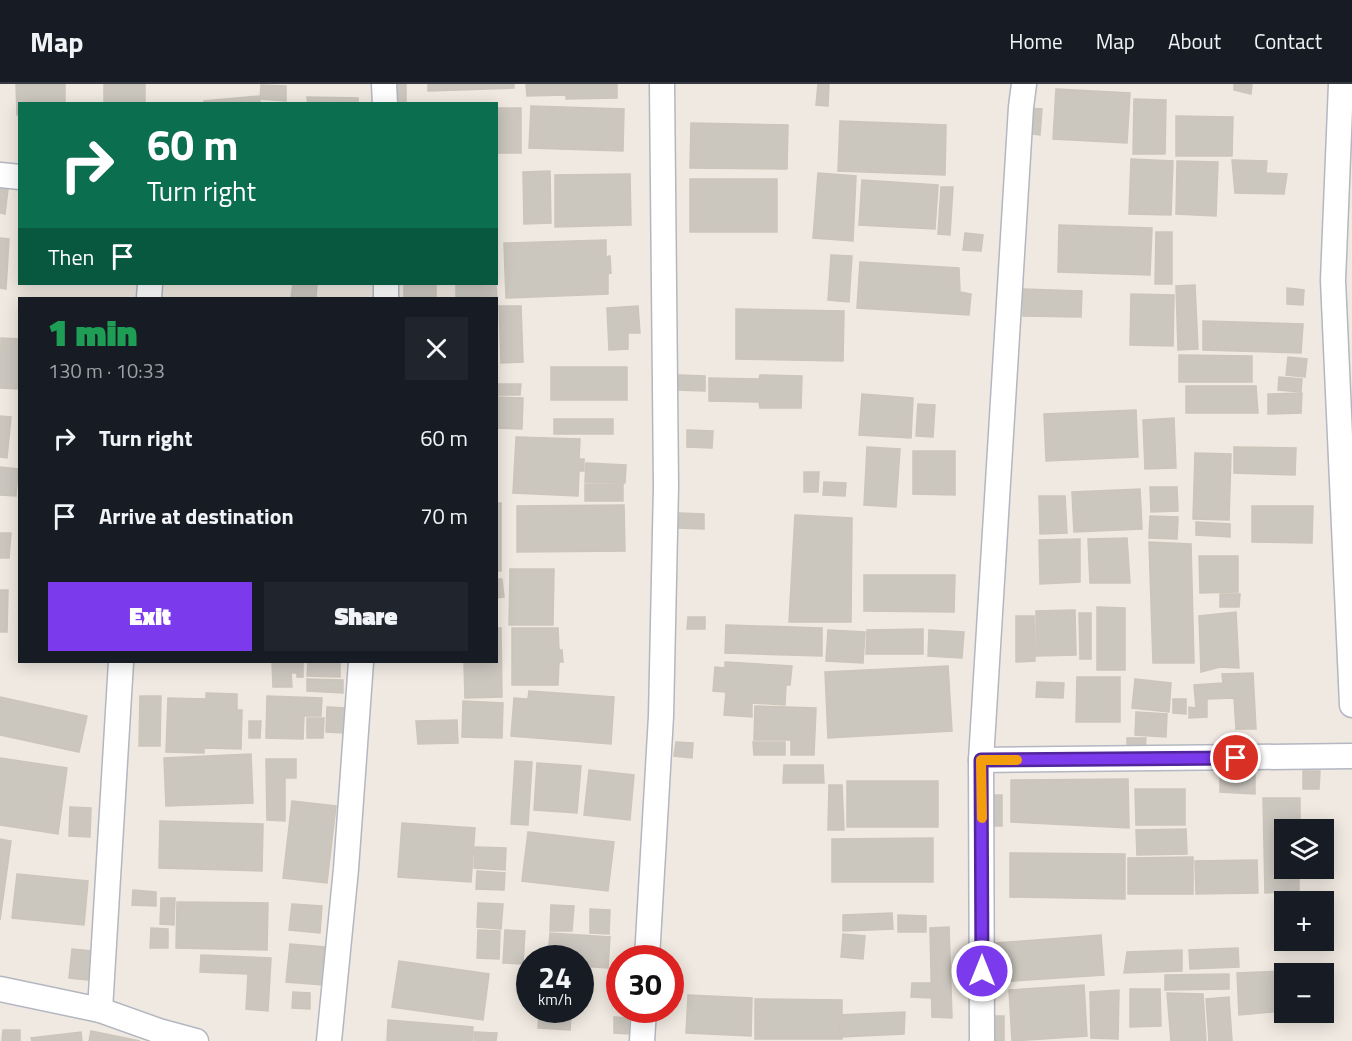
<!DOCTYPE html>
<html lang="en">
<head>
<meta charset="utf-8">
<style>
	:root { --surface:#171b24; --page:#20242c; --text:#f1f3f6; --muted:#9ea1a6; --line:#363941; --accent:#7c3aed }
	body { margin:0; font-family:"Titillium Web",sans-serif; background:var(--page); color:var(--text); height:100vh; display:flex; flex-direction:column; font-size:22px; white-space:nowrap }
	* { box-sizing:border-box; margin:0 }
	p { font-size:20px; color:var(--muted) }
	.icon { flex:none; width:33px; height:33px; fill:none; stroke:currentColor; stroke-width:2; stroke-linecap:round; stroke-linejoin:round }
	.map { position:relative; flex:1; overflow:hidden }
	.sheet { position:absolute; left:18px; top:213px; width:480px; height:366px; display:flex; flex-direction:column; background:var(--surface); border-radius:0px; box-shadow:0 3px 15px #0003 }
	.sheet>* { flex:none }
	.guide { position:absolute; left:18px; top:18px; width:480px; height:183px; border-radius:0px; box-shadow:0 3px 15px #0003; background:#0b6e4f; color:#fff; overflow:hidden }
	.tools { position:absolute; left:1274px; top:735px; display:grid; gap:12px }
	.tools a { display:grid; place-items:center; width:60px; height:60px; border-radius:0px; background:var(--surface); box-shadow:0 3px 15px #0003; font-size:30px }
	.speed { position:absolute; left:516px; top:861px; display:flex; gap:12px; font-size:30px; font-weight:700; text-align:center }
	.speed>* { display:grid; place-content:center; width:78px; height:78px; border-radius:50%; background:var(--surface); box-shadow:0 3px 15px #0003; line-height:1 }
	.speed small { font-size:15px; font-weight:400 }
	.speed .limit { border:9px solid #d22; background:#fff; color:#111 }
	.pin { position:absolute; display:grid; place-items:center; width:51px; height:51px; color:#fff; margin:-26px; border:3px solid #fff; border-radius:50%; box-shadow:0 2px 6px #0007 }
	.me { position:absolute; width:66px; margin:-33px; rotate:0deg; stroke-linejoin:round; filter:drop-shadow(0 0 4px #0008) }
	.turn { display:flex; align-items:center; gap:21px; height:126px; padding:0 30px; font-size:27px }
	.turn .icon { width:78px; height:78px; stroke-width:2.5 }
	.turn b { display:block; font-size:42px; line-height:51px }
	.then { display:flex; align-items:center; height:57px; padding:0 30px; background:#0003; gap:12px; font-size:22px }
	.round { display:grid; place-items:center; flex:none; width:63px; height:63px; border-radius:0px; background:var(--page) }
	.head { display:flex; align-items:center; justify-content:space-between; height:102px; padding:0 30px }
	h1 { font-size:36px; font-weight:800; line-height:45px; color:#1e9e55 }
	.action { display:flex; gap:12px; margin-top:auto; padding:12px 30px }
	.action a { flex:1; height:69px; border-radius:0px; background:var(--accent); color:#fff; font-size:24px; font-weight:800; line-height:69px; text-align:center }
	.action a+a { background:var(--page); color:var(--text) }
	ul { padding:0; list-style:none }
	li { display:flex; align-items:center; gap:18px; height:78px; padding:0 30px }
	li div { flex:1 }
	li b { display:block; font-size:22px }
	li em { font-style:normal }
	header { display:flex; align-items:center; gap:36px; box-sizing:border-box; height:84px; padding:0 30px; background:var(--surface); border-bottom:2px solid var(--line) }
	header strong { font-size:28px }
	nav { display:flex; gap:33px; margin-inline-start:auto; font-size:21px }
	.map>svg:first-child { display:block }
	.building { fill:#cbc7bf; stroke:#cbc5ba; stroke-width:1.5 }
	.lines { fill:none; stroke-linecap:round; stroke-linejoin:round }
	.street-casing { stroke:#b4b7c1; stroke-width:27 }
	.street { stroke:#fff; stroke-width:24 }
	.route-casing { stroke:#51269a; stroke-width:15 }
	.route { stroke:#7c3aed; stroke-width:10 }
	.slow { stroke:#f59e0b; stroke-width:10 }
</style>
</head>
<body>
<header>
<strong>Map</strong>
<nav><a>Home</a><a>Map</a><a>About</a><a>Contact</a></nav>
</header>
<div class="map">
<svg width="1352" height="957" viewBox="0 0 1352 957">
	<rect width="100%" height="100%" fill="#efe9e1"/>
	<g class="building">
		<path d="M16,0H65V20H20V30L17,31Z"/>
		<rect x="104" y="0" width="41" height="19"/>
		<path d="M387,0H406V18H388Z"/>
		<path d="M428,0H514V4L428,7Z"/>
		<path d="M526,0H617V14L566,15V11L527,12Z"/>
		<path d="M818,0H829L828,22L816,21Z"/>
		<path d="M1234,0H1252L1251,10L1234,6Z"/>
		<path d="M261,1L286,2V17L260,15Z"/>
		<path d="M1056,5L1130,9L1127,59L1053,55Z"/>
		<path d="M260,12V20H204V17Z"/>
		<path d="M307,13L358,14V20H308Z"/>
		<path d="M1134,15L1166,16L1165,70H1133Z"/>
		<path d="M531,22L624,25L623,67L529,64Z"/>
		<rect x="496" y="24" width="25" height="45"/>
		<path d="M1028,24L1042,25L1040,51L1026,49Z"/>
		<path d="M1176,32L1233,33L1232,72H1176Z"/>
		<path d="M840,37L946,41L945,91L838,87Z"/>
		<path d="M691,39L788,41L787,85L690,84Z"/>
		<path d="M1131,75L1173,77L1171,131L1129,130Z"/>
		<path d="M1232,76L1267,77L1266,89L1287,90L1284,110L1235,109Z"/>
		<path d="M1177,77L1218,78L1216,132L1176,130Z"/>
		<path d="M550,87L551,139L524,140L523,88Z"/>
		<path d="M818,89L856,92L853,157L813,154Z"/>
		<path d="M630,90L631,141L555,143V91Z"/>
		<rect x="690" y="95" width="87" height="53"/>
		<path d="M862,96L938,101L935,145L859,141Z"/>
		<path d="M941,103H953L950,151L938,150Z"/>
		<path d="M0,104L8,105L5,130L0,129Z"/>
		<path d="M1059,141L1152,144L1150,191L1058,188Z"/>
		<path d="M1156,148H1172V200H1155Z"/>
		<path d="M965,149L983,151L981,167L963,166Z"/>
		<path d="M0,154L9,155L6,205L0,204Z"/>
		<path d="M606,156V173L610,172L611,189L608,190V210L506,214L504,159Z"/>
		<path d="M831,171L852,172L849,218L828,216Z"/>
		<path d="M860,178L959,184L960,208L971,210L969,231L857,224Z"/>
		<path d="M293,200H317L316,214H291Z"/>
		<rect x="404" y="200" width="32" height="14"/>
		<path d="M456,200H496L497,216L456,214Z"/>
		<path d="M1195,201L1198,265L1178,266L1176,202Z"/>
		<path d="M1287,204L1304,206L1303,221L1287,220Z"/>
		<path d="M1023,205L1082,207L1081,233L1023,232Z"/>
		<path d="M1131,210L1174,211L1173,262L1130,261Z"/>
		<path d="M499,222H521L523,278L501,279Z"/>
		<path d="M638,222L640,249H628V265L609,266L607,224Z"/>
		<path d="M736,225L844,227L843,277L736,275Z"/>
		<path d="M1203,237L1303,240L1301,269L1203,266Z"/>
		<path d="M1,254L20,255V305L0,304Z"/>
		<path d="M1179,271L1252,272V298H1179Z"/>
		<path d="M1288,273L1307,275L1305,293L1286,291Z"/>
		<rect x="551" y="283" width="76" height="33"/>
		<path d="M678,291L705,292V307L677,306Z"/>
		<path d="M760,291L802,292L801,324H760L759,318L709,317V294L759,295Z"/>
		<path d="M1279,293L1302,295L1301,308L1278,306Z"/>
		<path d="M496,300H521L520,311H496Z"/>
		<path d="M1186,302H1256L1258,329H1186Z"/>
		<path d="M1302,309L1301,329L1268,330V310Z"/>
		<path d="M862,310L913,314L911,354L859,351Z"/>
		<path d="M496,313L523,314L522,345L496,344Z"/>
		<path d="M918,320L935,321L933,353L916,352Z"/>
		<path d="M1136,326L1138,373L1046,377L1044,330Z"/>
		<path d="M0,332L11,333L7,374L0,373Z"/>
		<path d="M1174,334L1176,384L1145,385L1143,336Z"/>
		<rect x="554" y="335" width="59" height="15"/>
		<path d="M687,346L713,347L712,364L687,363Z"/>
		<path d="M516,353L580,355L579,375H584V387H579L578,412L513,409Z"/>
		<path d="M867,363L900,365L896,423L864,421Z"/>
		<path d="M1234,363L1296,364L1295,391L1234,389Z"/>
		<path d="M913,367H955V411L913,410Z"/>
		<path d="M1195,369L1231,370L1229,436L1193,435Z"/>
		<path d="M586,379L626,381L625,399L585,398Z"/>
		<path d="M0,383L18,385L16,412L0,411Z"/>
		<path d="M804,388H819L818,408H804Z"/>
		<path d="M824,398L846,399L845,412L823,411Z"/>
		<rect x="585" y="400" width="38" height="17"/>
		<path d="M1150,403H1177L1178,427L1151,428Z"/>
		<path d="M1140,405L1142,445L1074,448L1072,408Z"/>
		<path d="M1039,412H1065L1067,449L1040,450Z"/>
		<rect x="496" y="419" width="5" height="68"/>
		<path d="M624,421L625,467L517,468V422Z"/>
		<path d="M1252,422H1313L1312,459L1252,458Z"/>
		<path d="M679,429L704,430V445L678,444Z"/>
		<path d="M795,431L852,434L851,538H789Z"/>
		<path d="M1150,432L1178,433L1177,455L1149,454Z"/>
		<path d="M1196,438L1230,440V453L1196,451Z"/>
		<path d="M0,449H11L9,474H0Z"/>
		<path d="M1127,454L1130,499H1090L1088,455Z"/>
		<path d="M1080,455V498L1040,500L1039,456Z"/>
		<path d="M1149,458L1191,460L1194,579H1153Z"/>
		<path d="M1199,472H1238V508L1200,509Z"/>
		<path d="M510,485H554L553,541H509Z"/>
		<path d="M864,491H955L954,528L864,527Z"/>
		<path d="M496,495H502L504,513L496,514Z"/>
		<path d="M0,506H8L7,548H0Z"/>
		<path d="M1220,510H1240L1239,523H1220Z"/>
		<path d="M1097,523L1125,524V586H1097Z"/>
		<path d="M1075,526L1076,571L1036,572V527Z"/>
		<path d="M1236,528L1239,584L1220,583L1201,588L1199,532Z"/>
		<path d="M1079,529H1091V575H1080Z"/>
		<path d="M1016,532H1034L1035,577L1016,578Z"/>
		<path d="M688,533H705V545H687Z"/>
		<path d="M726,541L822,544V572L725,569Z"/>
		<path d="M496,544H501L502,613L465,614L464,578H496Z"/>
		<path d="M512,544H558L559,566H562L563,578H559L558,601H512Z"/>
		<path d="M923,545V570H866L867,546Z"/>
		<path d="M828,546L865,548L863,579L826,577Z"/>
		<path d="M929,546L964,548L962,574L928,572Z"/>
		<path d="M272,578H303V593H297V589H291L292,603H273Z"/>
		<path d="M308,578H340V593L307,592Z"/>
		<path d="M725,578L792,582L790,601H786L785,621L752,619V633L724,631L726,608L713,607L715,583L725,584Z"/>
		<path d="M948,582L952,647L828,654L825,588Z"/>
		<path d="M1253,589L1256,645H1236L1234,614L1207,615V633L1189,634V623L1196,624L1194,601L1223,599L1222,590Z"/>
		<path d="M1077,593H1120V638H1076Z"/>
		<path d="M307,595L343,596V609L307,607Z"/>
		<path d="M1135,595L1171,599L1169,628L1132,624Z"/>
		<path d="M1037,598L1064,599L1063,614L1036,613Z"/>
		<path d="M529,607L614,613L611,660L511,652L514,614L528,615Z"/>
		<path d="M206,609L237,610V626H242L241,665L204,664V669L166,668L168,614L206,615Z"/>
		<path d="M140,612H161L160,662H139Z"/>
		<path d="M267,612L322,614L321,632H304L303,655L266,654Z"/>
		<path d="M0,613L87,632L79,668L0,651Z"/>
		<path d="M1173,615H1186V630L1173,629Z"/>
		<path d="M463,617L503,619L502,654L462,653Z"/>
		<path d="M755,622L816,624L814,671H791V656H754Z"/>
		<path d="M327,623L347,624L345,649L326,648Z"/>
		<path d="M1136,628L1167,630L1166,653L1135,651Z"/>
		<path d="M307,634H324L323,654H307Z"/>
		<path d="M457,636L458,659L418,660L416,637Z"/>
		<path d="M249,637H261L260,654H249Z"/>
		<path d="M1127,654H1146L1145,666L1127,665Z"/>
		<path d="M676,658L693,659L692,674L674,672Z"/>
		<path d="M753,658H785V671H754Z"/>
		<path d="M251,670L253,719L166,722L164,674Z"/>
		<path d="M0,674L67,684L58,750L0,741Z"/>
		<path d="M266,675H296V694H285V737L267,736Z"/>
		<path d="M515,677L532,678L528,741L511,740Z"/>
		<path d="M537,679L581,682L577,729L534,726Z"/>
		<path d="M784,681H823L824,699H783Z"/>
		<path d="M589,686L634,691L630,736L584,731Z"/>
		<path d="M1303,687H1320L1319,705H1303Z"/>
		<path d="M1220,689H1255V710L1220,708Z"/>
		<path d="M1128,695L1129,744L1011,738V696Z"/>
		<rect x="847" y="697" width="91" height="46"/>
		<path d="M829,701H842L844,746H828Z"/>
		<path d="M1135,705H1185V741H1136Z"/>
		<path d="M990,711H1002V742H989Z"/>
		<path d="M1263,714H1300V746H1284V784H1299V807L1265,809Z"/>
		<path d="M292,717L336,722L327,799L283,794Z"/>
		<path d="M70,723L91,724L90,753L69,752Z"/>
		<path d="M160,737L263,740L262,787L159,784Z"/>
		<path d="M402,739L475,744L471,798L398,793Z"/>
		<path d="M1186,745L1187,770L1137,771L1136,746Z"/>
		<path d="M528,748L614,758L608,807L522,797Z"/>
		<path d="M933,754V798H832V755Z"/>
		<path d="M0,755L11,757L0,836Z"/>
		<path d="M475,763L506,764L505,786L474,784Z"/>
		<path d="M1010,769L1125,770V815L1010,813Z"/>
		<path d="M1193,773V810H1128V774Z"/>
		<path d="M1257,776L1258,809L1196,810L1195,777Z"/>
		<path d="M477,787L505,789L504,806L476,805Z"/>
		<path d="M17,790L88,797L84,841L12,834Z"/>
		<path d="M133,806L156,808V822L132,821Z"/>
		<path d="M161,814H175L174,841L160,840Z"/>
		<path d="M177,818L268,819L267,866L176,864Z"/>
		<path d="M478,819L503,820L501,845L477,843Z"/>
		<path d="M292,820L322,822L320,849L289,846Z"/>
		<path d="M551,821L574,822L572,847H550Z"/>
		<path d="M590,825L610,826L609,850L590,849Z"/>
		<path d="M892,829L893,845L843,847V831Z"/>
		<path d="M898,831L926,832V848H898Z"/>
		<path d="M949,843L952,934L932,933L930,844Z"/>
		<path d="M151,844L168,845V864H150Z"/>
		<path d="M478,846L500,847L499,875L477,874Z"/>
		<path d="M505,846L525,847L523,880L503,879Z"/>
		<path d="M550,849L610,853L608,884L580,882V874H548Z"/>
		<path d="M843,850L865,852L863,875L841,873Z"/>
		<path d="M1101,851L1104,891L998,898L995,859Z"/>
		<path d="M290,860L326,863L323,901L286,898Z"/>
		<path d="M1238,864L1239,883L1190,885L1189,866Z"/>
		<path d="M72,865L92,867L88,896L69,894Z"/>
		<path d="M1182,866V887L1124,889L1127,868Z"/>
		<path d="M201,871L271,874L268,927L246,925L248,890L200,888Z"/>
		<path d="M399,877L489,890L483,936L392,923Z"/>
		<path d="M1303,886V890H1284V927L1239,931L1237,889Z"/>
		<path d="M1309,887H1330L1332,921L1323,922V890H1309Z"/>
		<path d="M1229,890V905L1165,906V891Z"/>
		<path d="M912,899H931V914L911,913Z"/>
		<path d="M1084,901L1087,952L1012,957L1009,906Z"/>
		<path d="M1130,905H1160L1161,942L1130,943Z"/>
		<path d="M1119,906L1118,955L1091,954L1090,908Z"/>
		<path d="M293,908L310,909V925L292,924Z"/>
		<path d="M1167,909L1203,910L1206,957H1171Z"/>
		<path d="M688,911L752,914L751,952L686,949Z"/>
		<path d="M1229,913L1232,957H1209L1206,915Z"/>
		<path d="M755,915L842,916V955H755Z"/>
		<path d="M905,928L904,950L840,953L838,931Z"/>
		<path d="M539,929L571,932L570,946L538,944Z"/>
		<rect x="987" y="932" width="17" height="25"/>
		<path d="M614,933L629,934V950L614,949Z"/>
		<path d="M388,936L473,943L472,957H387Z"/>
		<path d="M3,946H20V957H2Z"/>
		<path d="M91,947L140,957H89Z"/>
		<path d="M81,948L82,957H32L31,954Z"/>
		<path d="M474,948L497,949L496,957H474Z"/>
	</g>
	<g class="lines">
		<defs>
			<g id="street">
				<path d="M384,0L385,20"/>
				<path d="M1341,0L1333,196L1352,621"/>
				<path d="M0,91L20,93"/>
				<path d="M149,214L150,200"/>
				<path d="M386,214V200"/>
				<path d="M981,676L1352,672"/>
				<path d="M647,874L661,632L666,402L662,0"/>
				<path d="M0,905L100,926L159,947L196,957"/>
				<path d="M100,926L121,578"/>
				<path d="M329,957L346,785L361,578"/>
				<path d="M642,957L644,926"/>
				<path d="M982,957L981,676L1021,23L1024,0"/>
			</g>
		</defs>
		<use href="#street" class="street-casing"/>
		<use href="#street" class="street"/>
	</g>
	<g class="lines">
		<defs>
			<path id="route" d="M982,887L981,676L1236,674"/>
		</defs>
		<use href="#route" class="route-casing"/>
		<use href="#route" class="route"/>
		<path class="slow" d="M982,734L981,676H1017"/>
	</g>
</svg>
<div class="tools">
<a><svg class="icon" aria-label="layers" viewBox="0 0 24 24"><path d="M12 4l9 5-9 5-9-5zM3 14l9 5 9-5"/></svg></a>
<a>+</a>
<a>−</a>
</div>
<div class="speed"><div>24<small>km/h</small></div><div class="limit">30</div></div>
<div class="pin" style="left:1236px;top:674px;background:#d93025"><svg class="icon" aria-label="arrive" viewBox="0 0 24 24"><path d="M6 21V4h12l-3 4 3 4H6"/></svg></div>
<svg class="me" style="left:982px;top:887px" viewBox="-20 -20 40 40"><circle r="17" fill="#7c3aed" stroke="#fff" stroke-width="3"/><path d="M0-11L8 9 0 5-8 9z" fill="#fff"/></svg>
<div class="guide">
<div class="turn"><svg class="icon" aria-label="right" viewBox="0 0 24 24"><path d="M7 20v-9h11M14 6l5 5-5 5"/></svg><div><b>60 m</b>Turn right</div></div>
<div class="then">Then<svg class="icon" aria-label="arrive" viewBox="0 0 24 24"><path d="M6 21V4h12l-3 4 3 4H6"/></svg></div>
</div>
<section class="sheet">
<div class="head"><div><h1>1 min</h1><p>130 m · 10:33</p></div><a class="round"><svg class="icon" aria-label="close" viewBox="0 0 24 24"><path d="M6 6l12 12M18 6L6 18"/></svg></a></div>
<ul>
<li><svg class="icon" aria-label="right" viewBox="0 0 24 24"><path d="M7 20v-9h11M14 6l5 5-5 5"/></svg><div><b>Turn right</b></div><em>60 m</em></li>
<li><svg class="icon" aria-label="arrive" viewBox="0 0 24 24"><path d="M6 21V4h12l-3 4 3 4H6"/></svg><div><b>Arrive at destination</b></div><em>70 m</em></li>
</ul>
<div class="action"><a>Exit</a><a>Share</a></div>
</section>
</div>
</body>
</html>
